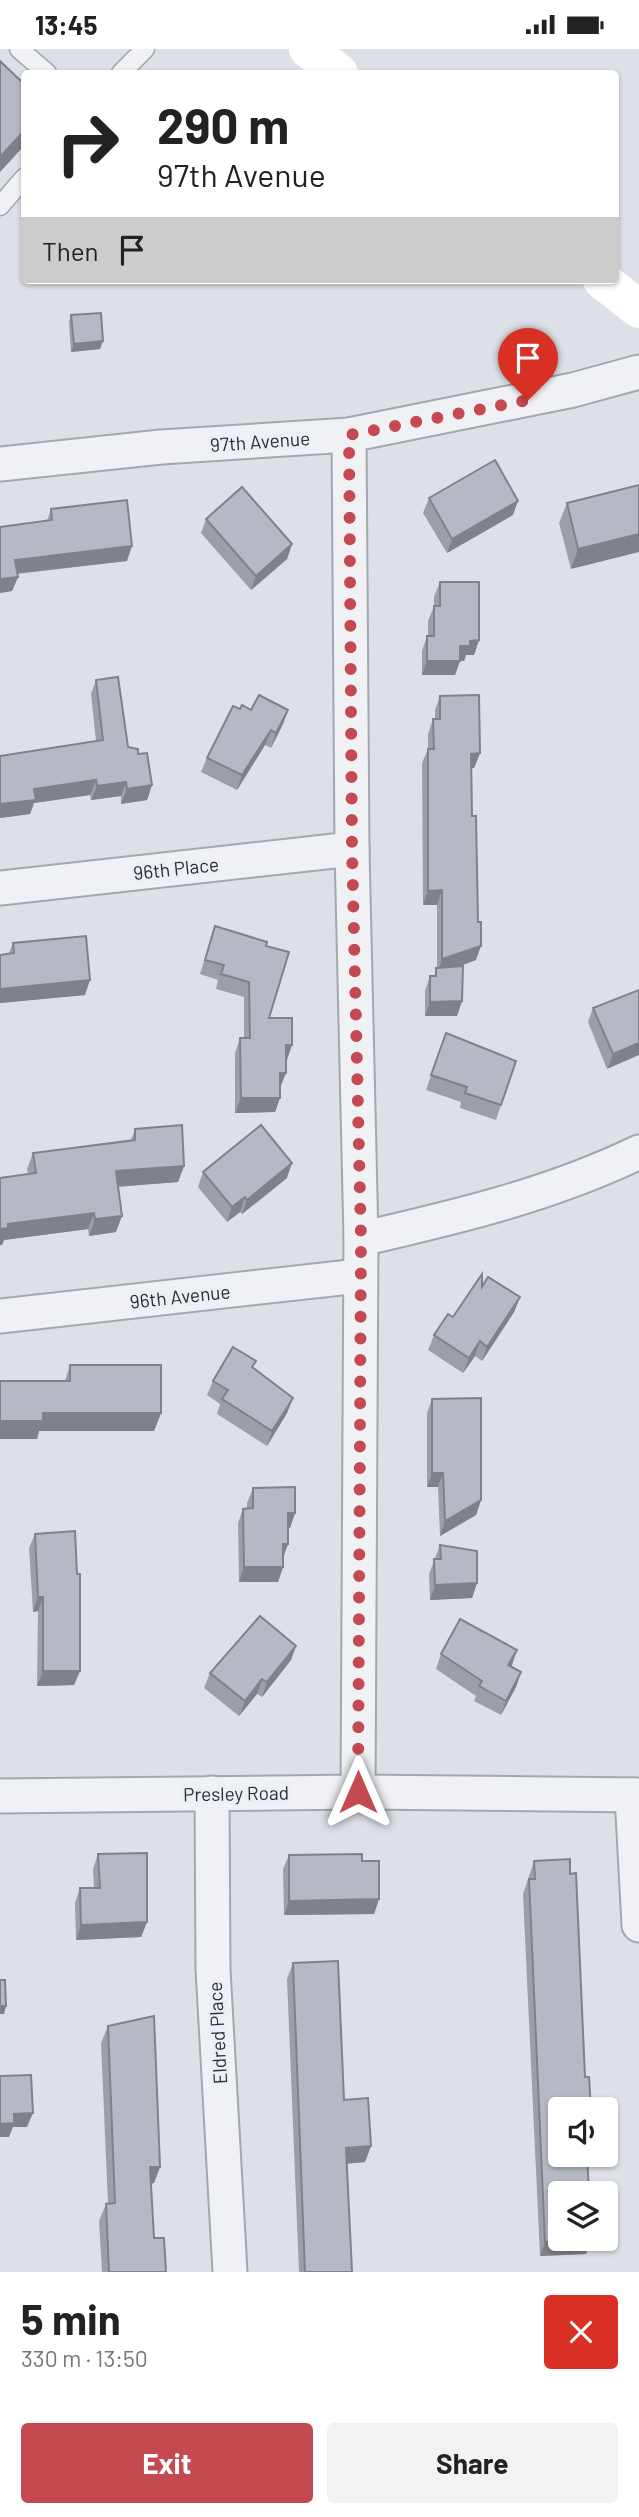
<!DOCTYPE html>
<html lang="en">
<head>
<meta charset="utf-8">
<style>
	:root { --surface:#fff; --page:#f2f2f2; --text:#222; --muted:#767676; --accent:#c44951 }
	body { margin:0; font-family:Barlow,sans-serif; background:var(--page); color:var(--text); height:100vh; display:flex; flex-direction:column; font-size:26px; white-space:nowrap }
	* { box-sizing:border-box; margin:0 }
	p { font-size:23px; color:var(--muted) }
	.icon { flex:none; width:38px; height:38px; fill:none; stroke:currentColor; stroke-width:2; stroke-linecap:round; stroke-linejoin:round }
	.map { position:relative; height:2223px; overflow:hidden }
	.sheet { display:flex; flex-direction:column; background:var(--surface); flex:1 }
	.sheet>* { flex:none }
	.guide { position:absolute; left:21px; top:21px; width:598px; height:214px; border-radius:7px; box-shadow:0 2px 5px #0004; background:#fff; color:var(--text); overflow:hidden }
	.buttons { position:absolute; left:548px; top:2048px; display:grid; gap:14px }
	.buttons a { display:grid; place-items:center; width:70px; height:70px; border-radius:7px; background:var(--surface); box-shadow:0 2px 5px #0004; font-size:35px }
	.pin { position:absolute; display:grid; place-items:center; width:60px; height:60px; color:#fff; margin:-72px -30px; border-radius:50% 50% 50% 0; rotate:-45deg; box-shadow:0 0 7px #0007 }
	.pin .icon { rotate:45deg }
	.me { position:absolute; width:77px; margin:-38px; rotate:0deg; stroke-linejoin:round; filter:drop-shadow(0 0 5px #0008) }
	.turn { display:flex; align-items:center; gap:24px; height:147px; padding:0 21px; font-size:32px }
	.turn .icon { width:91px; height:91px; stroke-width:2.5 }
	.turn b { display:block; font-size:49px; line-height:60px }
	.then { display:flex; align-items:center; height:66px; padding:0 21px; background:#0003; gap:14px; font-size:26px }
	.round { display:grid; place-items:center; flex:none; width:74px; height:74px; border-radius:7px; background:var(--page) }
	.headline { display:flex; align-items:center; justify-content:space-between; height:119px; padding:0 21px }
	h1 { font-size:42px; font-weight:700; line-height:52px }
	.button { display:flex; gap:14px; margin-top:auto; padding:14px 21px }
	.button a { flex:1; height:80px; border-radius:7px; background:var(--accent); color:#fff; font-size:28px; font-weight:700; line-height:80px; text-align:center }
	.button a+a { background:var(--page); color:var(--text) }
	.status { display:flex; justify-content:space-between; align-items:center; height:49px; padding:0 35px; background:var(--surface); direction:ltr }
	.status svg { height:19px; fill:currentColor }
	.map>svg:first-child { display:block }
	.lines { fill:none; stroke-linecap:round; stroke-linejoin:round }
	.service-casing { stroke:#a3a7b0; stroke-width:21 }
	.minor-casing { stroke:#a3a7b0; stroke-width:37 }
	.service { stroke:#f0f1f5; stroke-width:18 }
	.minor { stroke:#f0f1f5; stroke-width:33 }
	.secondary { stroke:#fff; stroke-width:38 }
	.wall { fill:#9c9fa8 }
	.shaded-wall { fill:#7f8288 }
	.building { fill:#b5b9c3; stroke:#7f8288; stroke-width:2 }
	.route { stroke:#c44951; stroke-width:12; stroke-dasharray:0 21.6 }
	.labels { text-anchor:middle; dominant-baseline:central; stroke-width:7; stroke-linejoin:round; paint-order:stroke }
	.street-label { font-size:19px; fill:#282d3c; stroke:#edeff4 }
</style>
</head>
<body>
<div class="status"><b>13:45</b><svg viewBox="0 0 49 12"><path d="M0 12V9h3v3zM5 12V6h3v6zM10 12V3h3v9zM15 12V0h3v12zM26 1h20v11H26zM47 4h2v5h-2z"/></svg></div>
<div class="map">
<svg width="639" height="2223" viewBox="0 0 639 2223">
	<rect width="100%" height="100%" fill="#dde0e6"/>
	<g class="lines">
		<defs>
			<g id="service">
				<path d="M19,0L47,24"/>
				<path d="M121,24L145,0"/>
				<path d="M0,157L24,129"/>
			</g>
			<g id="minor">
				<path d="M349,386L352,800L361,1190L358,1743"/>
				<path d="M0,415L161,398L349,386L573,341L639,323"/>
				<path d="M0,839L352,800"/>
				<path d="M361,1190C456,1168 550,1146 639,1103"/>
				<path d="M0,1267L359,1227"/>
				<path d="M212,1744L213,1920L230,2223"/>
				<path d="M632,1746L639,1876"/>
				<path d="M0,1747L358,1743L639,1746"/>
			</g>
		</defs>
		<use href="#service" class="service-casing"/>
		<use href="#minor" class="minor-casing"/>
		<use href="#service" class="service"/>
		<use href="#minor" class="minor"/>
		<g class="secondary">
			<path d="M308,0L339,24"/>
			<path d="M602,231L639,260"/>
		</g>
	</g>
	<g class="wall">
		<path d="M71,266L100,300L71,303L69,273Z"/>
		<path d="M639,436L571,520L559,474L567,454Z"/>
		<path d="M429,449L513,466L447,504L423,464Z"/>
		<path d="M51,460L127,512L17,525L18,528L12,542L0,544L47,472Z"/>
		<path d="M206,470L292,495L287,510L251,541L201,484Z"/>
		<path d="M440,533L479,591L474,606H466L464,612H460L455,626H422V602L427,587H428V572L434,557V548Z"/>
		<path d="M96,631L128,698L138,705L152,736L147,751L121,755V747L91,751L90,746L34,754L30,765L0,769L96,692L91,645Z"/>
		<path d="M440,647L480,704L474,719H471L476,911L458,918L462,952L457,967H425V942L430,927H434L437,919V856H423L422,714L428,700V685L433,670H435V661Z"/>
		<path d="M240,660L288,661L283,675L271,699L265,696L237,741L201,723L207,709Z"/>
		<path d="M215,877L266,897L269,969L292,996L286,1011L280,1039V1049L275,1063L235,1064V1004L240,989H244V948L216,940L218,931L200,925Z"/>
		<path d="M13,894L85,946L0,954V906L9,904Z"/>
		<path d="M639,941L607,1020L588,973L593,959Z"/>
		<path d="M446,984L516,1012L496,1071L460,1059L461,1053L426,1041Z"/>
		<path d="M135,1080L184,1117L178,1133L118,1138L116,1183L89,1187L88,1180L4,1191L2,1196H0V1129L28,1125L27,1120L33,1104L131,1091Z"/>
		<path d="M203,1123L287,1129L242,1165L240,1163L227,1173L198,1138Z"/>
		<path d="M482,1238L520,1248L514,1263L482,1312L475,1307L463,1324L428,1301L434,1286L453,1268Z"/>
		<path d="M70,1316L161,1364L154,1382H39L37,1390H0L65,1332Z"/>
		<path d="M253,1319L293,1349L287,1364L267,1397L217,1365L220,1355L207,1346L213,1332Z"/>
		<path d="M432,1350L481,1451L476,1466L440,1487L438,1438H427V1364Z"/>
		<path d="M253,1439L295,1464L290,1479H288V1495L283,1508V1518L278,1533H239L238,1474L243,1460L247,1459V1454Z"/>
		<path d="M35,1485L80,1622L74,1636L37,1637L38,1562L33,1563L29,1499Z"/>
		<path d="M440,1496L477,1534L472,1549L430,1551L429,1525Z"/>
		<path d="M296,1597L291,1611L262,1648L257,1645L239,1667L204,1639L210,1624Z"/>
		<path d="M441,1605L511,1617L521,1623L516,1638L501,1666L474,1652L476,1647L436,1620Z"/>
		<path d="M98,1805L147,1873L141,1888L76,1891L75,1854L80,1839H94L93,1820Z"/>
		<path d="M289,1806L362,1812L379,1850L374,1865L284,1866L283,1820Z"/>
		<path d="M534,1812L560,2060L586,2205L540,2207L523,1845Z"/>
		<path d="M293,1914L344,2051L371,2097L365,2113L346,2115L352,2223H299L287,1930Z"/>
		<path d="M108,1977L160,2118L154,2134L151,2135L154,2189L166,2223H102L99,2172L106,2155H108L101,1994Z"/>
	</g>
	<g class="shaded-wall">
		<path d="M24,82V97L0,123V108Z"/>
		<path d="M103,292L100,300L71,303L74,295Z"/>
		<path d="M518,452L513,466L447,504L452,490Z"/>
		<path d="M639,485V503L571,520L578,500Z"/>
		<path d="M292,495L287,510L251,541L256,527Z"/>
		<path d="M132,497L127,512L10,525L15,511Z"/>
		<path d="M18,528L12,542L0,544V530Z"/>
		<path d="M479,591L474,606H466L464,612L455,611L460,597L470,592Z"/>
		<path d="M427,612H460L455,626H422Z"/>
		<path d="M288,661L283,675L271,699L276,684Z"/>
		<path d="M271,681L265,696L237,741L242,726Z"/>
		<path d="M480,704L474,719H465L471,705Z"/>
		<path d="M96,731L90,746L34,754L30,765L0,769V755L34,740Z"/>
		<path d="M126,733L121,747L91,751L97,737Z"/>
		<path d="M152,736L147,751L121,755L127,740Z"/>
		<path d="M442,841L437,856H423L428,842Z"/>
		<path d="M481,897L476,911L437,925L442,910Z"/>
		<path d="M90,931L85,946L0,954V940Z"/>
		<path d="M462,952L457,967H425L430,953Z"/>
		<path d="M639,994V1006L607,1020L613,1005Z"/>
		<path d="M286,996H292L287,1011H280Z"/>
		<path d="M280,1024H286L280,1039Z"/>
		<path d="M241,1049H280L275,1063L235,1064Z"/>
		<path d="M292,1114L287,1129L242,1165L247,1151Z"/>
		<path d="M184,1117L178,1133L110,1138L116,1122Z"/>
		<path d="M245,1148L240,1163L227,1173L232,1158Z"/>
		<path d="M94,1164L88,1180L4,1191L2,1196H0V1180L8,1175Z"/>
		<path d="M122,1167L116,1183L89,1187L95,1170Z"/>
		<path d="M520,1248L514,1263L482,1312L487,1298Z"/>
		<path d="M480,1292L475,1307L463,1324L469,1309Z"/>
		<path d="M293,1349L287,1364L267,1397L272,1382Z"/>
		<path d="M43,1364H161L154,1382H39L37,1390H0V1372Z"/>
		<path d="M432,1424H443L438,1438H427Z"/>
		<path d="M481,1451L476,1466L440,1487L445,1472Z"/>
		<path d="M288,1464H295L290,1479H283Z"/>
		<path d="M283,1495H288L283,1509Z"/>
		<path d="M244,1518H283L278,1533H239Z"/>
		<path d="M477,1534L472,1549L430,1551L435,1536Z"/>
		<path d="M38,1548H43L38,1562L33,1563Z"/>
		<path d="M296,1597L291,1611L262,1648L267,1633Z"/>
		<path d="M517,1601L512,1616L503,1631L508,1616Z"/>
		<path d="M43,1622H80L74,1636L37,1637Z"/>
		<path d="M521,1623L516,1638L501,1666L506,1652Z"/>
		<path d="M262,1630L257,1645L239,1667L245,1652Z"/>
		<path d="M379,1850L374,1865L284,1866L289,1852Z"/>
		<path d="M147,1873L141,1888L76,1891L81,1876Z"/>
		<path d="M0,1957H6L4,1965H0Z"/>
		<path d="M33,2064L27,2078H13L9,2088H0V2075L14,2065Z"/>
		<path d="M371,2097L365,2113L340,2115L346,2099Z"/>
		<path d="M150,2118H160L154,2134L144,2135Z"/>
		<path d="M591,2190L586,2205L540,2207L545,2193Z"/>
	</g>
	<g class="building">
		<path d="M0,12L24,35V82L0,108Z"/>
		<path d="M101,264L103,292L74,295L71,266Z"/>
		<path d="M495,411L518,452L452,490L429,449Z"/>
		<path d="M639,436V485L578,500L567,454Z"/>
		<path d="M242,438L292,495L256,527L206,470Z"/>
		<path d="M127,451L132,497L15,511L18,528L0,530V478L52,471L51,460Z"/>
		<path d="M440,533H479V591L470,592V597H460V612H427V587H434V557H440Z"/>
		<path d="M118,628L128,698L138,700V705L147,704L152,736L127,740L126,733L97,737L96,731L34,740L36,751L0,755V707L103,691L96,631Z"/>
		<path d="M259,646L288,661L276,684L271,681L242,726L207,709L233,657L240,660L242,656L251,661Z"/>
		<path d="M479,646L480,704L471,705L472,767H476L478,873H481V897L442,910V841L428,842V700H434L433,670H440V647Z"/>
		<path d="M215,877L267,893L266,897L289,903L269,969H292V996H286V1024H280V1049H241L240,989H250L249,933L221,925L224,916L205,911Z"/>
		<path d="M86,887L90,931L0,940V906L14,904L13,894Z"/>
		<path d="M463,917L462,952L430,953V927H436V919Z"/>
		<path d="M639,941V994L613,1005L593,959Z"/>
		<path d="M446,984L516,1012L501,1056L465,1044L467,1038L431,1026Z"/>
		<path d="M182,1076L184,1117L116,1122L122,1167L95,1170L94,1164L8,1175V1179L0,1180V1129L36,1124L33,1104L135,1091V1080Z"/>
		<path d="M261,1076L292,1114L247,1151L245,1148L232,1158L203,1123Z"/>
		<path d="M482,1225V1238L488,1228L520,1248L487,1298L480,1292L469,1309L434,1286L448,1265L453,1268Z"/>
		<path d="M233,1298L256,1312L252,1318L293,1349L272,1382L222,1350L228,1341L213,1332Z"/>
		<path d="M70,1316H161V1364H43V1372H0V1332H70Z"/>
		<path d="M481,1349V1451L445,1472L443,1424H432V1350Z"/>
		<path d="M295,1438V1464H288V1495H283V1518H244L243,1460L253,1459V1439Z"/>
		<path d="M75,1482L77,1525H80V1622H43V1548H38L35,1485Z"/>
		<path d="M440,1496L477,1502V1534L435,1536L434,1510H441Z"/>
		<path d="M260,1567L296,1597L267,1633L262,1630L245,1652L210,1624Z"/>
		<path d="M460,1570L517,1601L508,1616L521,1623L506,1652L479,1637L482,1632L441,1605Z"/>
		<path d="M147,1804V1873L81,1876L80,1839H100L98,1805Z"/>
		<path d="M362,1805V1812H379V1850L289,1852V1806Z"/>
		<path d="M570,1810V1825L576,1824L585,2028H589L591,2060H560V2105H587L589,2144H560V2189H591V2190L545,2193L529,1830H535L534,1812Z"/>
		<path d="M338,1912L344,2051L368,2049L371,2097L346,2099L352,2223H305L293,1914Z"/>
		<path d="M0,1931H5L6,1957H0Z"/>
		<path d="M154,1967L160,2118H150L154,2189H164L166,2223H109L106,2155L115,2154L108,1977Z"/>
		<path d="M31,2026L33,2064L14,2065V2074L0,2075V2027Z"/>
	</g>
	<g class="lines">
		<path class="route" d="M358,1743L361,1190L352,800L349,386L528,351"/>
	</g>
	<g class="labels">
		<g class="street-label">
			<text transform="translate(260 392) rotate(-4)">97th Avenue</text>
			<text transform="translate(176 819) rotate(-6)">96th Place</text>
			<text transform="translate(180 1247) rotate(-6)">96th Avenue</text>
			<text transform="translate(236 1744) rotate(-1)">Presley Road</text>
			<text transform="translate(217 1984) rotate(-93)">Eldred Place</text>
		</g>
	</g>
</svg>
<div class="buttons">
<a><svg class="icon" aria-label="sound" viewBox="0 0 24 24"><path d="M4 9h4l5-4v14l-5-4H4zM17 9q2 3 0 6"/></svg></a>
<a><svg class="icon" aria-label="layers" viewBox="0 0 24 24"><path d="M12 4l9 5-9 5-9-5zM3 14l9 5 9-5"/></svg></a>
</div>
<div class="pin" style="left:528px;top:351px;background:#d93025"><svg class="icon" aria-label="arrive" viewBox="0 0 24 24"><path d="M6 21V4h12l-3 4 3 4H6"/></svg></div>
<svg class="me" style="left:358px;top:1743px" viewBox="-20 -20 40 40"><path d="M0-17L14 15 0 8-14 15z" fill="#c44951" stroke="#fff" stroke-width="4"/></svg>
<div class="guide">
<div class="turn"><svg class="icon" aria-label="right" viewBox="0 0 24 24"><path d="M7 20v-9h11M14 6l5 5-5 5"/></svg><div><b>290 m</b>97th Avenue</div></div>
<div class="then">Then<svg class="icon" aria-label="arrive" viewBox="0 0 24 24"><path d="M6 21V4h12l-3 4 3 4H6"/></svg></div>
</div>
</div>
<section class="sheet">
<div class="headline"><div><h1>5 min</h1><p>330 m · 13:50</p></div><a class="round" style="background:#d93025;color:#fff"><svg class="icon" aria-label="close" viewBox="0 0 24 24"><path d="M6 6l12 12M18 6L6 18"/></svg></a></div>
<div class="button"><a>Exit</a><a>Share</a></div>
</section>
</body>
</html>
